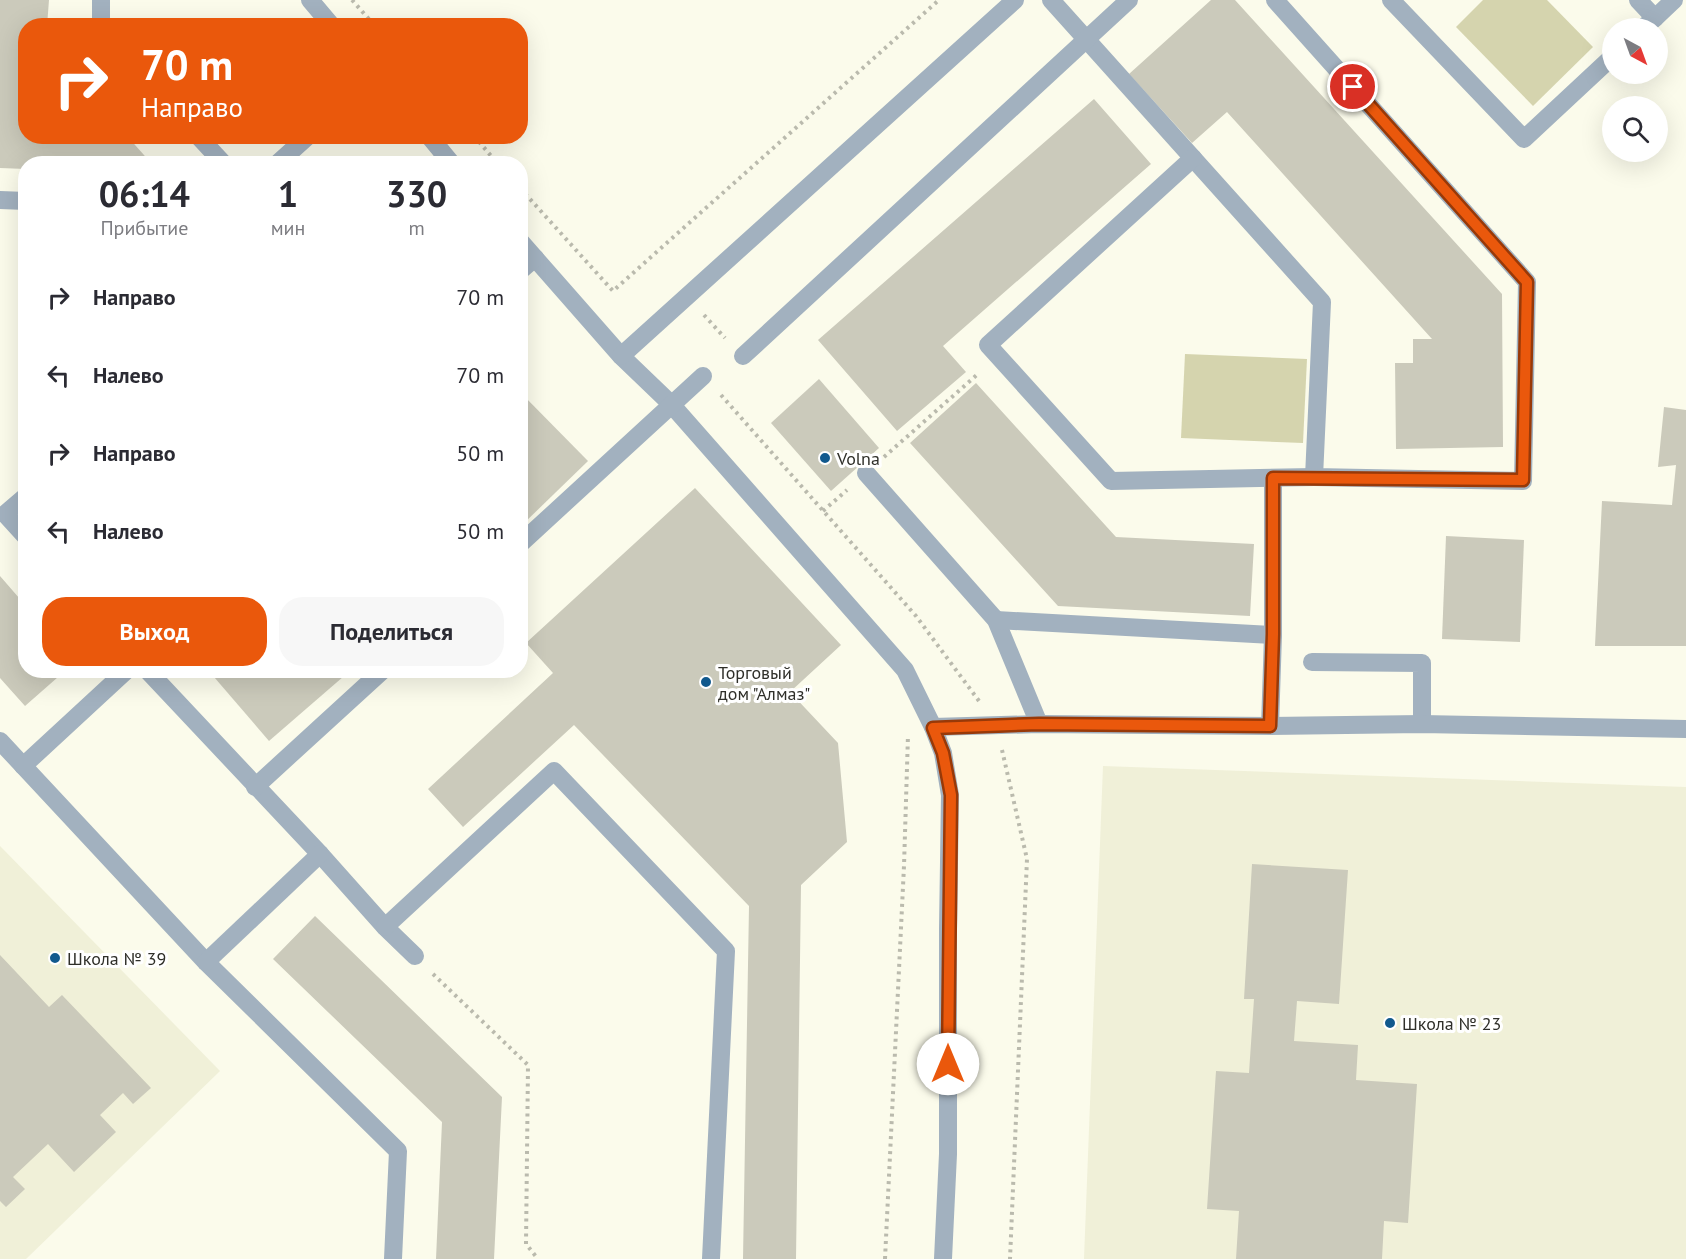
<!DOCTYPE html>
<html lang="ru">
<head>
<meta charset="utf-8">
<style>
	:root { --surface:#fff; --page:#f7f7f7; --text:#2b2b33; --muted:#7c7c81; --accent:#ea580c }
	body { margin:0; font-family:"PT Sans",sans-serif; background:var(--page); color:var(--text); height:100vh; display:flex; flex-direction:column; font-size:22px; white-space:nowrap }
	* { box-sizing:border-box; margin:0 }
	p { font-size:20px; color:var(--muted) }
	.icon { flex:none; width:33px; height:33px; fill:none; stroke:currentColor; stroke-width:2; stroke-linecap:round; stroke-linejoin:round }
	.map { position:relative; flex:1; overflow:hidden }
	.details { position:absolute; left:18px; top:156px; width:510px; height:522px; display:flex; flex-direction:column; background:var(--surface); border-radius:24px; box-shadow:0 6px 24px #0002 }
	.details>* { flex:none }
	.hud { position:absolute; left:18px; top:18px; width:510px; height:126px; border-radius:24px; box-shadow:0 6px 24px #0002; background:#ea580c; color:#fff; overflow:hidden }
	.needle { width:39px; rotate:139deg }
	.controls { position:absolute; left:1602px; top:18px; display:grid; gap:12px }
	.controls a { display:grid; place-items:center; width:66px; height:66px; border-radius:50%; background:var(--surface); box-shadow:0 6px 24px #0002; font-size:30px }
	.pin { position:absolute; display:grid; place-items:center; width:51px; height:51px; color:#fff; margin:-26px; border:3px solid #fff; border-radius:50%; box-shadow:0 2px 6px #0007 }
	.me { position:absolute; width:66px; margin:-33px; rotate:0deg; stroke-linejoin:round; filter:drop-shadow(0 0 4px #0008) }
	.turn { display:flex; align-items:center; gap:21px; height:126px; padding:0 24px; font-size:27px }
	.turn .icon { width:78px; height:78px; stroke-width:2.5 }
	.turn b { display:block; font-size:42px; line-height:51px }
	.eta { display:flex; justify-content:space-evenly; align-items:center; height:102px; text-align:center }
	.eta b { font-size:36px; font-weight:700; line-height:42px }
	.cta { display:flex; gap:12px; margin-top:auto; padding:12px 24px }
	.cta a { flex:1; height:69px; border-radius:24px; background:var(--accent); color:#fff; font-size:24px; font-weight:700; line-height:69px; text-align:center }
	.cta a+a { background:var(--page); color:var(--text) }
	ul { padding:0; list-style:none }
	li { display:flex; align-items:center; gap:18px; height:78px; padding:0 24px }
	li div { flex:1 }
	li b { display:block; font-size:22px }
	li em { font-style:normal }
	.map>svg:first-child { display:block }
	.built { fill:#f0f0d8 }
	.green { fill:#d5d4ae }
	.building { fill:#cbcabb }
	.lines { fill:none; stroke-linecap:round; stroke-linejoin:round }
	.path { stroke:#babaad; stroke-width:4; stroke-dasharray:3 4.5; stroke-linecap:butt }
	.minor { stroke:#a2b1bf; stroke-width:18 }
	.route-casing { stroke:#983908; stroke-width:15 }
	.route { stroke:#ea580c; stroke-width:10 }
	.poi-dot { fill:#11598d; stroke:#fff; stroke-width:2 }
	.labels { text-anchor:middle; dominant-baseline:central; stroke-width:6; stroke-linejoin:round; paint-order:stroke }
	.poi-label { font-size:18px; fill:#2f2f29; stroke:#fff; text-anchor:start }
</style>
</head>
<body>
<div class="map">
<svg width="1686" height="1259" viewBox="0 0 1686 1259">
	<rect width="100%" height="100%" fill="#fbfbeb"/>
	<g class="built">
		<path d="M1103,766L1686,787V1259H1084Z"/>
		<path d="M0,846L220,1071L26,1259H0Z"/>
	</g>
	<g class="green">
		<path d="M1483,0H1547L1593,47L1533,106L1456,27Z"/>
		<path d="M1185,354L1307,359L1303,443L1181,438Z"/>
	</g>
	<g class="building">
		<path d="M0,0H49L47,26H26V136H127L152,164H26V169L0,168Z"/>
		<path d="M1211,0H1235L1502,294L1503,447L1396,449L1395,363H1413V339H1432L1227,112L1192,143L1129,74Z"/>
		<path d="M1094,99L1151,164L943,346L966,372L897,431L818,340Z"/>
		<path d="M819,379L879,448L831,491L771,423Z"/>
		<path d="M976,383L1116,537L1254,544L1250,616L1058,606L910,443Z"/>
		<path d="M520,392L588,461L520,527Z"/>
		<path d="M1664,407L1686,410V646H1595L1602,501L1672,505L1676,465L1658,467Z"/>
		<path d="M695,488L841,645L790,692L838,743L847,842L801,885L796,1259H743L749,906L574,725L463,827L428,789L553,673L526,643Z"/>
		<path d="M1446,536L1524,540L1520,642L1442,639Z"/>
		<path d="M0,576L26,606V670H66L25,706L0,678Z"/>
		<path d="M208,670H351L269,741Z"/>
		<path d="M1252,864L1348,870L1339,1004L1297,1001L1294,1041L1358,1045L1356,1080L1417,1084L1408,1223L1384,1221L1382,1259H1236L1239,1211L1207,1209L1216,1071L1249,1073L1254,999H1244Z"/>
		<path d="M315,916L502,1097L494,1259H436L442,1122L273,959Z"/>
		<path d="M0,955L49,1007L62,995L151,1088L133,1104L123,1093L100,1115L116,1132L74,1172L48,1144L13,1177L25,1189L6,1207L0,1201Z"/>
	</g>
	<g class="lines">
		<g class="path">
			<path d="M352,0L375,26"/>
			<path d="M474,136L498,164"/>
			<path d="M520,188L613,291L939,0"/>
			<path d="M704,315L725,338"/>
			<path d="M721,395L916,616L979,701"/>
			<path d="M884,457L979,373"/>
			<path d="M823,511L847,490"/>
			<path d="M1002,750L1027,859L1010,1259"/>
			<path d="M433,974L528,1065L526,1244L538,1259"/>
			<path d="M885,1259L904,866L908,735"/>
		</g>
		<g class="minor">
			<path d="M310,0L332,26"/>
			<path d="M1051,0L1322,302L1314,477L1523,481L1527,282L1275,0"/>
			<path d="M1391,0L1524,139L1612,57"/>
			<path d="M1638,0L1655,18L1643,28"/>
			<path d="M1655,18L1674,0"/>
			<path d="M101,26V0"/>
			<path d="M198,136L224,164"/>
			<path d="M429,136L452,164"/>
			<path d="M1193,158L988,345L1111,481L1314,477"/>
			<path d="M277,164L308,136"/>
			<path d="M0,200L26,201"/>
			<path d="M520,241L621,356L671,404L905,670L933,727L943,753L950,795L948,929V1154L943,1259"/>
			<path d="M520,271L535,258"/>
			<path d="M621,356L1015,0"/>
			<path d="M743,356L1129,0"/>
			<path d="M866,473L996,620L1039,724"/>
			<path d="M26,496L5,514L26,537"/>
			<path d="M520,544L703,376"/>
			<path d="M996,620L1273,635"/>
			<path d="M1312,662L1422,663V724"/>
			<path d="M147,670L320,854L385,927L415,956"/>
			<path d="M1270,726L1273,635V478"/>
			<path d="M933,727L1039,724L1270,726L1422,724L1686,729"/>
			<path d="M0,741L206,962L398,1151L393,1259"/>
			<path d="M23,766L127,670"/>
			<path d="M255,787L383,670"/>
			<path d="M385,927L554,771L726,951L711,1259"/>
			<path d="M206,962L320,854"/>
		</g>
	</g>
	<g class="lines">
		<defs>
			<path id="route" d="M948,1064L951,795L943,753L933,728L1039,724L1270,726L1273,634V478L1523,480L1527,282L1353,87"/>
		</defs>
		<use href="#route" class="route-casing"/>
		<use href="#route" class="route"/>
	</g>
	<g class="poi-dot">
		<circle cx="825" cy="458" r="6"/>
		<circle cx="706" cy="682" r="6"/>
		<circle cx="55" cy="958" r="6"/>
		<circle cx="1390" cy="1023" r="6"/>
	</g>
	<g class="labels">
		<g class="poi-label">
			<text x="837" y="458">Volna</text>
			<text x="718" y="672">Торговый<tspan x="718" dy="21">дом "Алмаз"</tspan></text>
			<text x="67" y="958">Школа № 39</text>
			<text x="1402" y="1023">Школа № 23</text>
		</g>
	</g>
</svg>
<div class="controls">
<a><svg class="needle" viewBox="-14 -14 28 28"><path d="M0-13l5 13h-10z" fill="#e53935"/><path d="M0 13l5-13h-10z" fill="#7c7c81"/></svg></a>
<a><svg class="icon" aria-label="search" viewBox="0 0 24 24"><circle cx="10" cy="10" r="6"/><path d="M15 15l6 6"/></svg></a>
</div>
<div class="pin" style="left:1353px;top:87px;background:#d93025"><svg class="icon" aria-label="arrive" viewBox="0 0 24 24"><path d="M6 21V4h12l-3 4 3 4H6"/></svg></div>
<svg class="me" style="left:948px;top:1064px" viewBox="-20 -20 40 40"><circle r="19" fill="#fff"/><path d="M0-13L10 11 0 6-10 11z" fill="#ea580c"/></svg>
<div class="hud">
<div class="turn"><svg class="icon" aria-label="right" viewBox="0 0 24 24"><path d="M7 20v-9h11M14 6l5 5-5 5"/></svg><div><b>70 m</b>Направо</div></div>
</div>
<section class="details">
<div class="eta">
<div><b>06:14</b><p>Прибытие</p></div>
<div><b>1</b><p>мин</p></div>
<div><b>330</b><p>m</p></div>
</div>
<ul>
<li><svg class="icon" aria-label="right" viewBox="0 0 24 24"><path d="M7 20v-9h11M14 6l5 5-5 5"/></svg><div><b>Направо</b></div><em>70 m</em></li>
<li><svg class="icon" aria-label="left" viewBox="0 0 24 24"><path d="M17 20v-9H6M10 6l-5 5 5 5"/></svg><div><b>Налево</b></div><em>70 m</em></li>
<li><svg class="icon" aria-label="right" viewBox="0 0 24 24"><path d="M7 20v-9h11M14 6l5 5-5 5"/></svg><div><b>Направо</b></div><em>50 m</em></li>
<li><svg class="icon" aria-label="left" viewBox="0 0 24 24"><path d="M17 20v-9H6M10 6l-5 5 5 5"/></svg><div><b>Налево</b></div><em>50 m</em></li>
</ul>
<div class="cta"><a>Выход</a><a>Поделиться</a></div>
</section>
</div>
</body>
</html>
